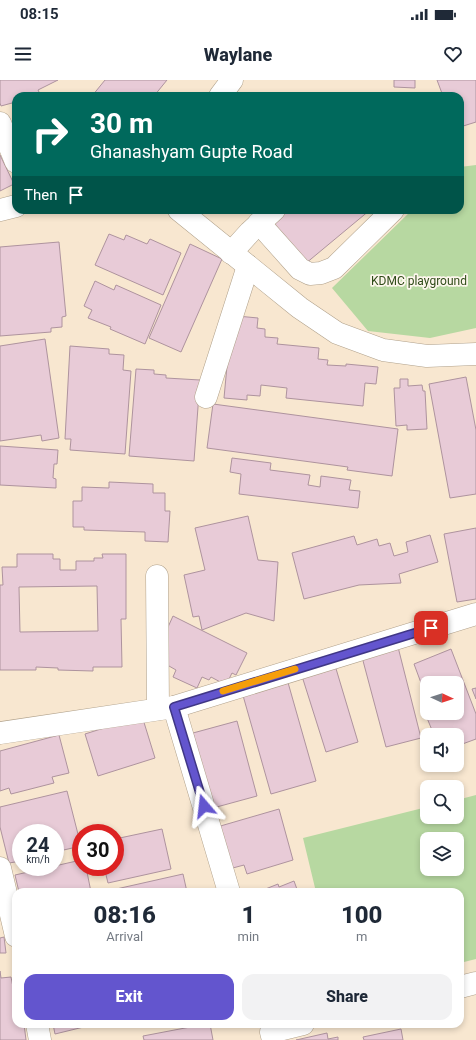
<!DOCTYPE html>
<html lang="en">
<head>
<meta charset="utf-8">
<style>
	:root { --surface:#fff; --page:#f2f2f3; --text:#1f2937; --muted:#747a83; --accent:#6355ce }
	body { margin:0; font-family:Roboto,sans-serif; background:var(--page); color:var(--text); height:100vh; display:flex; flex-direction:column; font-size:15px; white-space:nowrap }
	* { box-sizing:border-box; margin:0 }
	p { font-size:13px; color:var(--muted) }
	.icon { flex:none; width:22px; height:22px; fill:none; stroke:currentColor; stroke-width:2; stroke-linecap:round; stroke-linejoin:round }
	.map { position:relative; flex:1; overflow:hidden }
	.panel { position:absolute; left:12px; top:808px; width:452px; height:140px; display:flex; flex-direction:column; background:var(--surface); border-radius:12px; box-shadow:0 2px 6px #0003 }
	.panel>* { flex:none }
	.banner { position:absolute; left:12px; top:12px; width:452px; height:122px; border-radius:12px; box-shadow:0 2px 6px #0003; background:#00695c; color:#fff; overflow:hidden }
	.needle { width:26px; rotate:93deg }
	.tools { position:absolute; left:420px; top:596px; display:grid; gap:8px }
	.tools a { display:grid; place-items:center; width:44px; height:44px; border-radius:8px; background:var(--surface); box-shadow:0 2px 6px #0003; font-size:20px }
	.speed { position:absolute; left:12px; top:744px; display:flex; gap:8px; font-size:20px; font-weight:700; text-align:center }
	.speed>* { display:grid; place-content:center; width:52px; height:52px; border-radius:50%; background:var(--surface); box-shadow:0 2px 6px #0003; line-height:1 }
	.speed small { font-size:10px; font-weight:400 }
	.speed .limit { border:6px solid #d22; background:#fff; color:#111 }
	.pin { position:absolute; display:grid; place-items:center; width:34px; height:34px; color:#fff; margin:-17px; border-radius:8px; box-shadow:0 2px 6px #0006 }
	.me { position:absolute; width:44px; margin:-22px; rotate:343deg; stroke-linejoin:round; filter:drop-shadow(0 0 3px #0008) }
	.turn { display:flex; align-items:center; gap:14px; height:84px; padding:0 12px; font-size:18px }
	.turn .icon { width:52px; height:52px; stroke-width:2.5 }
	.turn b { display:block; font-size:28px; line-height:34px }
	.then { display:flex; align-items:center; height:38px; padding:0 12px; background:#0003; gap:8px; font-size:15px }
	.eta { display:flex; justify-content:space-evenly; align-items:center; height:68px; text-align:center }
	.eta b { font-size:24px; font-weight:800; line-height:28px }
	.action { display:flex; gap:8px; margin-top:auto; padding:8px 12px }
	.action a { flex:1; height:46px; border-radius:12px; background:var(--accent); color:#fff; font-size:16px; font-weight:800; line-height:46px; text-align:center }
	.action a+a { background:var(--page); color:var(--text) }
	.status { display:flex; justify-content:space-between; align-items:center; height:28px; padding:0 20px; background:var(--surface); direction:ltr }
	.status svg { height:11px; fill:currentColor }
	header { display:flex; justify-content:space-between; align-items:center; height:52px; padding:0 12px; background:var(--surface); font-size:18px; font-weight:800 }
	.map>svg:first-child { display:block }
	.green { fill:#b7d8a1; fill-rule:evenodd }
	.building { fill:#e8cbd7; stroke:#ae939e; fill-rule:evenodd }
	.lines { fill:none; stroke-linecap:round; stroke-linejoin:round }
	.minor-casing { stroke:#b0a18b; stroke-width:23 }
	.major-casing { stroke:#b0a18b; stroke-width:23 }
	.minor { stroke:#fff; stroke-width:22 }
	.major { stroke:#fff; stroke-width:22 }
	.route-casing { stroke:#403786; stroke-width:10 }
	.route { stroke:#6355ce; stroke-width:7 }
	.slow { stroke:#f59e0b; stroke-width:7 }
	.labels { text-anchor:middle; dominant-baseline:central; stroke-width:3.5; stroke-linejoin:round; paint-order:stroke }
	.park-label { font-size:12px; fill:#304c19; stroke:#fdf6ed }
</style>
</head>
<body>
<div class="status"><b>08:15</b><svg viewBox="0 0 49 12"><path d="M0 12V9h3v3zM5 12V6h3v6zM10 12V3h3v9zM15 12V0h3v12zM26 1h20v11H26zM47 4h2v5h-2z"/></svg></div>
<header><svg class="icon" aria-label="menu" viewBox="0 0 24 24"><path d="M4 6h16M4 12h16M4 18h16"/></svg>Waylane<svg class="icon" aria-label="heart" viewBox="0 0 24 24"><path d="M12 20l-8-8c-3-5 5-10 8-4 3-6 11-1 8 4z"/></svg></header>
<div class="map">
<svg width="476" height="960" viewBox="0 0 476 960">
	<rect width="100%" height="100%" fill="#f8e7d0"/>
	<g class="green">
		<path d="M476,85V248L430,258L368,251L332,208L412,130H460V87Z"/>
		<path d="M476,715V879L460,883V812H316L303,758L427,727V737H457V720ZM427,759H457V789H427Z"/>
	</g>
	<g class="building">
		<path d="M0,0H58L38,10L41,16H16L15,29L12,23L1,26L0,23Z"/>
		<path d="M105,0H167L154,16H92Z"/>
		<path d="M394,0H415V8L394,7Z"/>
		<path d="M437,0H476V42L460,47V16H443Z"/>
		<path d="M0,75L14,104L0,111Z"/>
		<path d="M281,130H370L305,184L269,140Z"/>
		<path d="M109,154L124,160L126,155L147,164L150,159L181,173L163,215L95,185Z"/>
		<path d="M59,162L66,236L62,237V247L51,248V252L0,256V167Z"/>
		<path d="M190,164L222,179L181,272L149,258Z"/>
		<path d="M95,201L114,210L116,205L161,225L145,264L110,249L111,247L88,238L92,230L84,226Z"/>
		<path d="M237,236L258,238L257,248L265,249V257L278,258L277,264L319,268L318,279L328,280L327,285L346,286V284L378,287L376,304L365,303L363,326L286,318L287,308L261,305L260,316L247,315V320L224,318L230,254Z"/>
		<path d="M45,259L59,358L42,361L41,355L0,361V266Z"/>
		<path d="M70,266L109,269V274L124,275L123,290L131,291L125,374L70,370L71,359H65Z"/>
		<path d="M136,289L154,290V294L166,295V298L200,300L194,381L129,376Z"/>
		<path d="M466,297L476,350V414L450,418L429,304Z"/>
		<path d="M400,299H408V306L422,305L423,311H425L427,349L407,350V345L396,346L394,308H400Z"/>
		<path d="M213,324L398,349L392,396L347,390L348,387L207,368Z"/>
		<path d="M0,366L58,370L57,384H54L53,398L56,399V408L0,405Z"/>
		<path d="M232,378L271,383L270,390L310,395L308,405L320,407L321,396L351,400L349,410L360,411L358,428L239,414L241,394L230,392Z"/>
		<path d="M109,402L153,404V413H165V431H170L168,462L145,461V452L84,450V447H73V421H82V407L109,408Z"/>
		<path d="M248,436L258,480L278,482L274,541L246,533L202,550L199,536L193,537L184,495L205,490L195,448Z"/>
		<path d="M476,448V519L457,522L444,454Z"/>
		<path d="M430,455L438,482L399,494L401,503L359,505L304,519L292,473L354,456L357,465L377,459L379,466L390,463L394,476L408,472L406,462Z"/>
		<path d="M17,474H53V479H60V490H76V481H94V478H103L102,474H126V539H121L122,587H93V591L58,590V588L36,587V590H0V505H3L2,487H17ZM97,506L98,551L20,552L19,507Z"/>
		<path d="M173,536L247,573L236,595L232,593L226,605L211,597L209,600L202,597L197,608L173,597L176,590L162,582L164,556Z"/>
		<path d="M398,567L421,658L386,667L362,577Z"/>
		<path d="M451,569L476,634V659L457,666V655H434L427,638H429L427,633H457V603H427V619L414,584Z"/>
		<path d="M334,582L358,662L326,672L301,593Z"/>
		<path d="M287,599L316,701L271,714L242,612Z"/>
		<path d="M476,608V619L472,609Z"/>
		<path d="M142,636L155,678L98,696L85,654Z"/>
		<path d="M237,641L257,716L213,728L193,653Z"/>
		<path d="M59,655L69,693L52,697L54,703L11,714L9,708L0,711V671Z"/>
		<path d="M67,711L81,766L55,772V753H21V781L9,783L0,747V727Z"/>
		<path d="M279,729L293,780L247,794L244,785L229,789L217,747Z"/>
		<path d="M162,749L171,789L108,803L104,787H115V759Z"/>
		<path d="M81,780V787H86L91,812H19L15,795Z"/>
		<path d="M183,794L187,812H103Z"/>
		<path d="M294,801L298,812H263V810L278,804L279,807Z"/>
		<path d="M4,857L6,873H0V858Z"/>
		<path d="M0,891L1,898L11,897L13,907L16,906V944H24L26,960H0Z"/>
		<path d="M53,944H96L55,954Z"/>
		<path d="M206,944H210L213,960H144L143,956Z"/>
		<path d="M401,949L403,960H364L363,957Z"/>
		<path d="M327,953L328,959L338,957V960H296Z"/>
	</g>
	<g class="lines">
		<defs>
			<g id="minor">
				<path d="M0,43L16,82"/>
				<path d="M179,130L300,228L337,253L383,270L427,276L476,274"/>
				<path d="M259,143L300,189L310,194L321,193L334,188L393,130"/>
				<path d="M231,173L250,152L274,130"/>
				<path d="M206,317L248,186"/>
				<path d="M157,496L158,629"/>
				<path d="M174,627L229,812"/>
				<path d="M0,653L174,627L476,534"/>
				<path d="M0,788L16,856"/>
				<path d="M460,907L476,903"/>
				<path d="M37,944L40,960"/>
				<path d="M273,960L271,952L303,944"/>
			</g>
			<g id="major">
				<path d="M220,16L232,0"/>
				<path d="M0,130L16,126"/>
			</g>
		</defs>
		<use href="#minor" class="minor-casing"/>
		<use href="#major" class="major-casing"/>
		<use href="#minor" class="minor"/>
		<use href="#major" class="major"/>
	</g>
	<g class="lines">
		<defs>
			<path id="route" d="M204,726L174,627L431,548"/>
		</defs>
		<use href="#route" class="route-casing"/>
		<use href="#route" class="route"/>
		<path class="slow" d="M223,611L295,589"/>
	</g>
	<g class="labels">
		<g class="park-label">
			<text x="419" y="201">KDMC playground</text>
		</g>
	</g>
</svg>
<div class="tools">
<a><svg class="needle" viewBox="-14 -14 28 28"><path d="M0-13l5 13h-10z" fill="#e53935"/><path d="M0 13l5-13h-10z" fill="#747a83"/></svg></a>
<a><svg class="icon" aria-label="sound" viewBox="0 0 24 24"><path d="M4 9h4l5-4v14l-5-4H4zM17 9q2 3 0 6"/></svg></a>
<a><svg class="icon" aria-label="search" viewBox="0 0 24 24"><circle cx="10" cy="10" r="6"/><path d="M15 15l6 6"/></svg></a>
<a><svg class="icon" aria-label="layers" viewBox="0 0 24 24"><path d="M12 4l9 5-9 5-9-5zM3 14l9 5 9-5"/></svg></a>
</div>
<div class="speed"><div>24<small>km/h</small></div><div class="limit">30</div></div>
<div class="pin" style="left:431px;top:548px;background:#d93025"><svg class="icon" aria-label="arrive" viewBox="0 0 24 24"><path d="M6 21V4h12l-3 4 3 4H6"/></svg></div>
<svg class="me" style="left:204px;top:726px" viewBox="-20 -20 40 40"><path d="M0-17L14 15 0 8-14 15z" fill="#6355ce" stroke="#fff" stroke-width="4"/></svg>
<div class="banner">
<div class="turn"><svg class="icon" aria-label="right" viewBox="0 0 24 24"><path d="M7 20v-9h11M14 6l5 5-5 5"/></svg><div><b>30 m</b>Ghanashyam Gupte Road</div></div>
<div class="then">Then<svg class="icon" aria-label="arrive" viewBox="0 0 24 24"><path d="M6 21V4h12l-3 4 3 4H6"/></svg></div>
</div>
<section class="panel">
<div class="eta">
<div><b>08:16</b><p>Arrival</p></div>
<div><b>1</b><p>min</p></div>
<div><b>100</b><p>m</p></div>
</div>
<div class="action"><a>Exit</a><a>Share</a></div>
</section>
</div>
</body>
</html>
